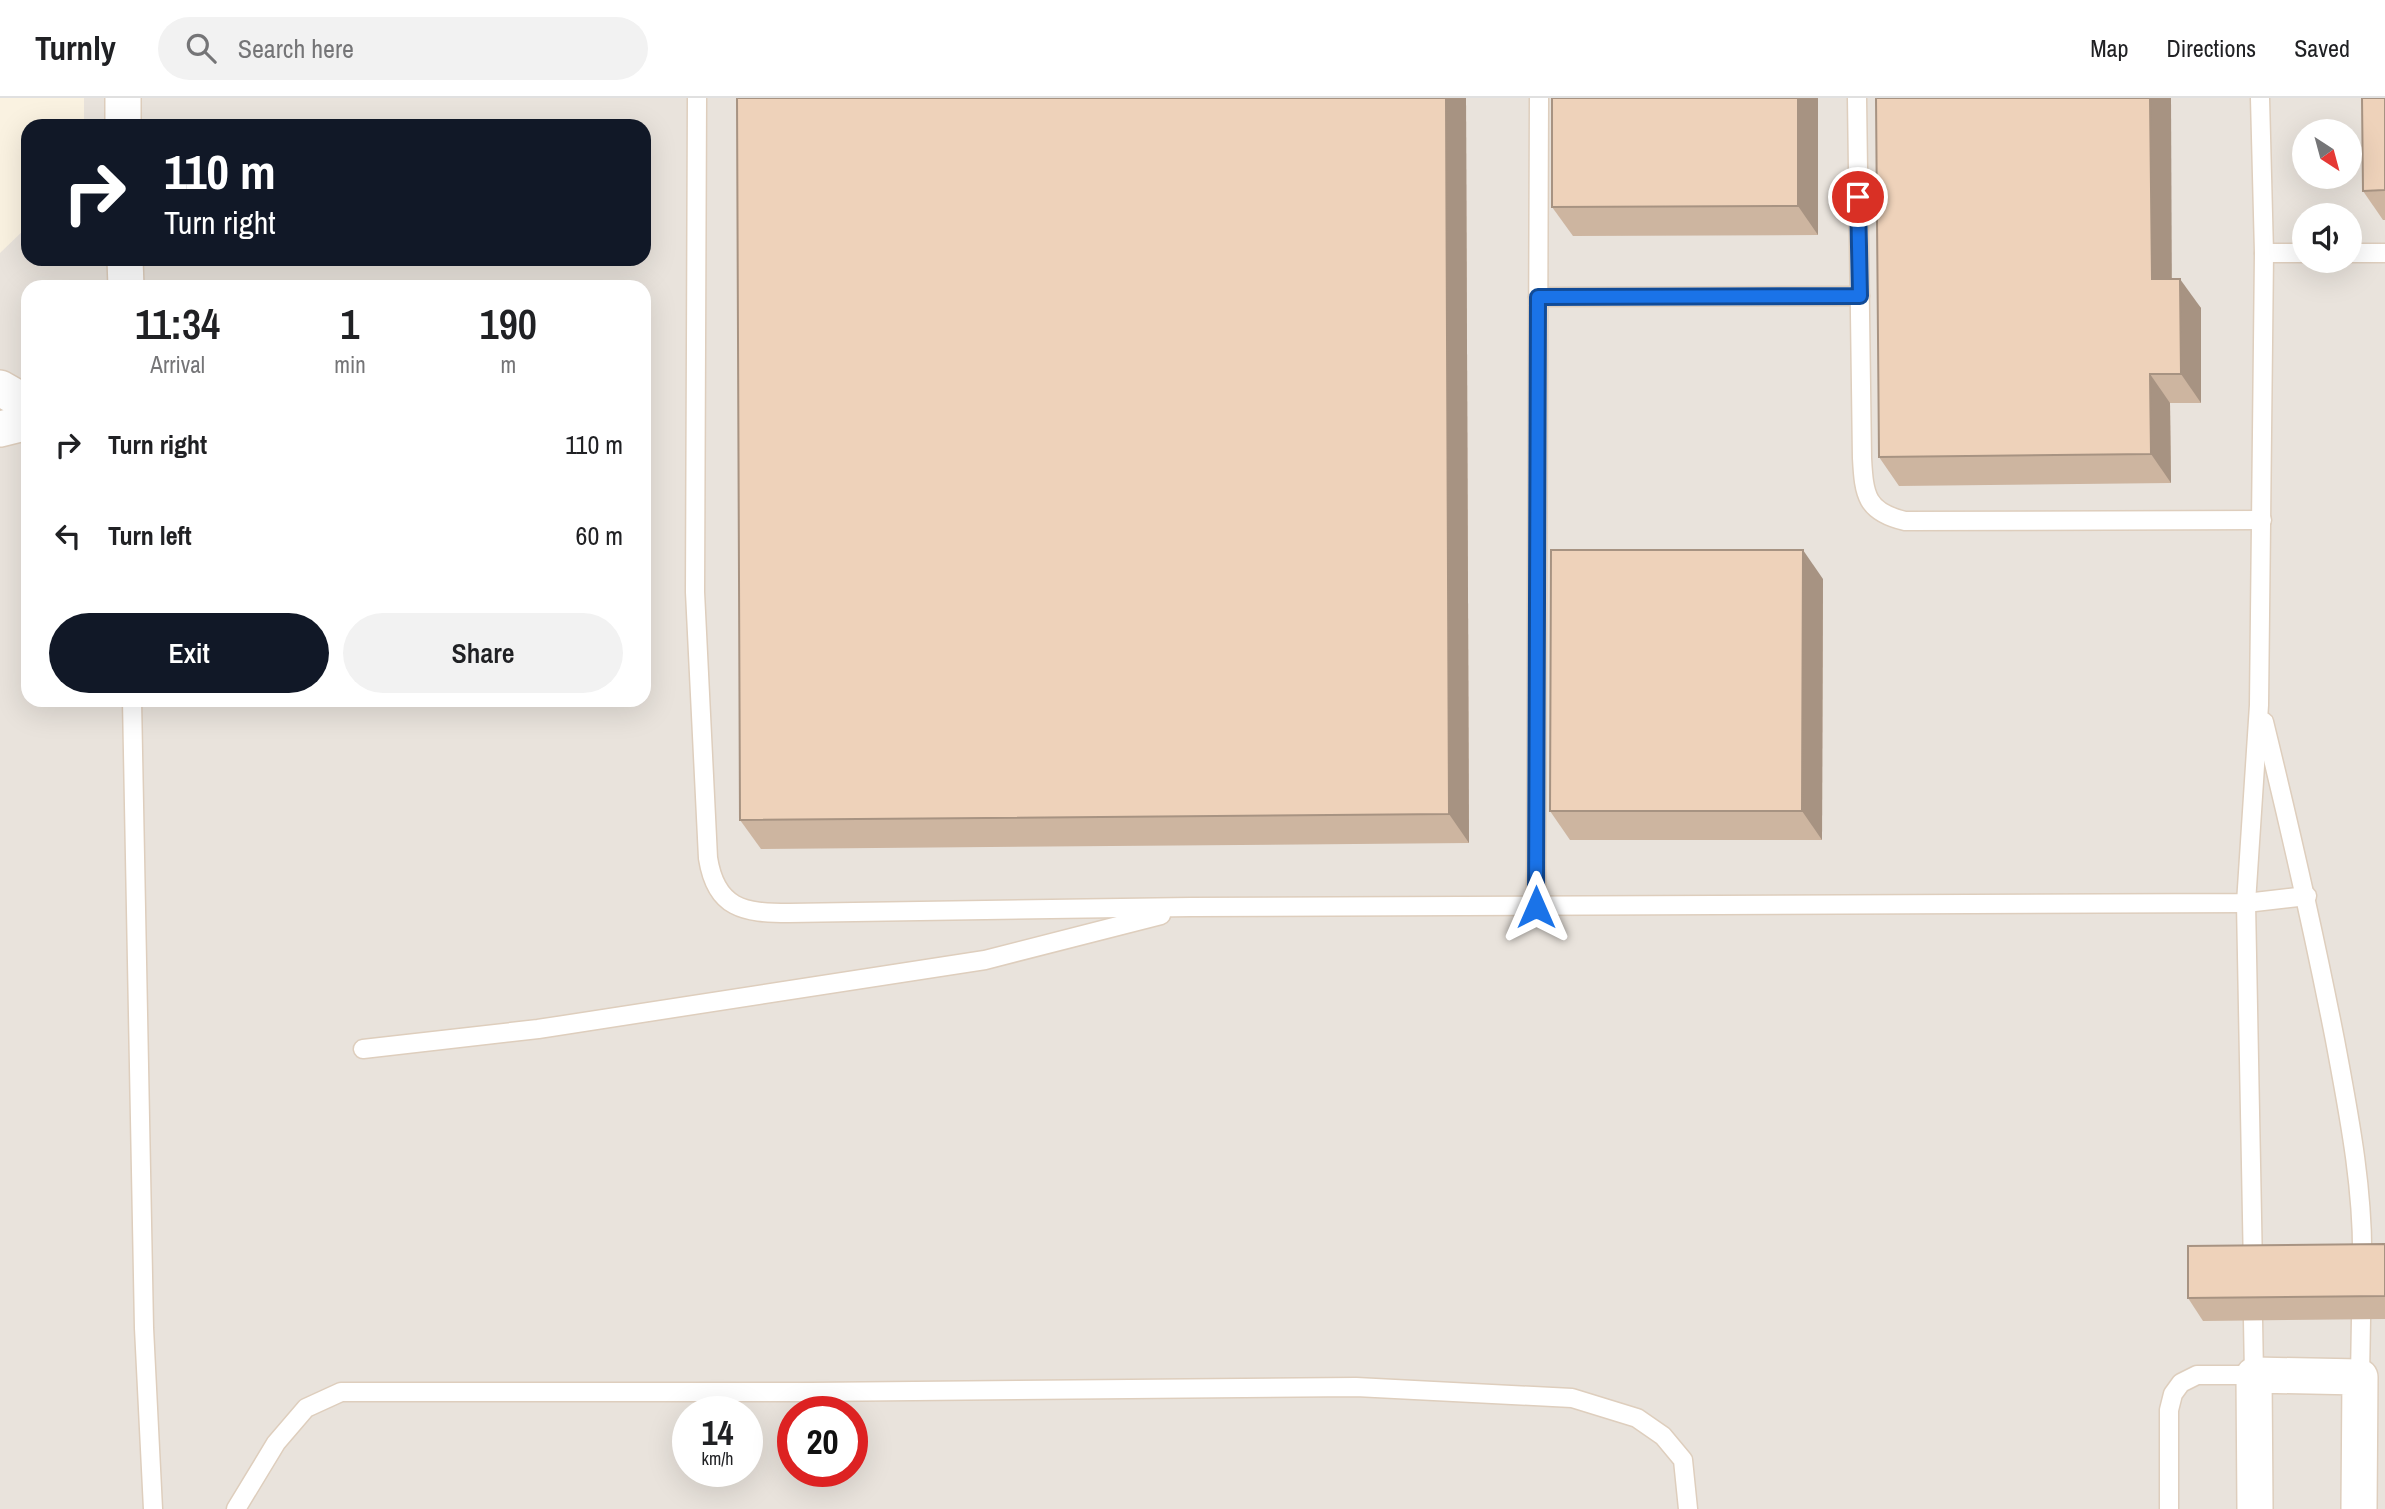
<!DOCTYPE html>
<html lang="en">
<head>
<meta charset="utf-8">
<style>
	:root { --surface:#fff; --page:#f2f2f2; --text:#202124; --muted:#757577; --line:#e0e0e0; --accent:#111827 }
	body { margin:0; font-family:"Archivo Narrow",sans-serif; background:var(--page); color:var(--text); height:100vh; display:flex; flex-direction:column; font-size:26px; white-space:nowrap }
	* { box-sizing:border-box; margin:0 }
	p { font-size:23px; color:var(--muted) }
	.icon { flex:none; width:38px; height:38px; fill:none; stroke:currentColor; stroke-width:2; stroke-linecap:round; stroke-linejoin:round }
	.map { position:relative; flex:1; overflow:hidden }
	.side { position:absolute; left:21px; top:182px; width:630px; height:427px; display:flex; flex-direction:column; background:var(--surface); border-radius:21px; box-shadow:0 7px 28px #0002 }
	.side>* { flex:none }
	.hud { position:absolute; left:21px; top:21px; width:630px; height:147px; border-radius:21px; box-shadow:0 7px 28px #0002; background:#111827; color:#fff; overflow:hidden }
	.needle { width:46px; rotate:144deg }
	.fabs { position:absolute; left:2292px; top:21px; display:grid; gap:14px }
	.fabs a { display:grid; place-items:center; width:70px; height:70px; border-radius:50%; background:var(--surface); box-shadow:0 7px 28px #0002; font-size:35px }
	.speed { position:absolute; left:672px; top:1298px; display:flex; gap:14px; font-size:35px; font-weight:700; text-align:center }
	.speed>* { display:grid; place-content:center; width:91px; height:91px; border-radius:50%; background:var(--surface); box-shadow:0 7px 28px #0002; line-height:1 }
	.speed small { font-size:18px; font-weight:400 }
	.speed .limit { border:10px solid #d22; background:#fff; color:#111 }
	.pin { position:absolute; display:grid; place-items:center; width:60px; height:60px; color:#fff; margin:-30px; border:4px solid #fff; border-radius:50%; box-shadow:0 2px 7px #0007 }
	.me { position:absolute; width:77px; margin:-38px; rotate:0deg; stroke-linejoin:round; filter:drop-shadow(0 0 5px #0008) }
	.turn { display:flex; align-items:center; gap:24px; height:147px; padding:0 28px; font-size:32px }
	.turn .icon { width:91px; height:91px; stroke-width:2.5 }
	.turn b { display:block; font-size:49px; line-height:60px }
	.eta { display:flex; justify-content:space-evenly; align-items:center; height:119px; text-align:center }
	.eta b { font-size:42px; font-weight:600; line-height:49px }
	.primary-button { display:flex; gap:14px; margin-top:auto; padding:14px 28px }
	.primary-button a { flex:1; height:80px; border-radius:42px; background:var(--accent); color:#fff; font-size:28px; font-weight:600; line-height:80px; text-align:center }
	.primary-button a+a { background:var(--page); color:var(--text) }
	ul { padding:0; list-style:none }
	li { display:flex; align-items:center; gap:21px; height:91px; padding:0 28px }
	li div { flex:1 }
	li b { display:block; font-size:26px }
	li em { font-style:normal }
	header { display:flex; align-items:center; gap:42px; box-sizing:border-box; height:98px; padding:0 35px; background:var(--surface); border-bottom:2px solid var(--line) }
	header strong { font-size:33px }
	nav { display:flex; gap:38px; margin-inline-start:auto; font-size:24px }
	.search { width:490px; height:63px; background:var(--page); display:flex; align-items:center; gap:18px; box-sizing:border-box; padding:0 24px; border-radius:38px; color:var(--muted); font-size:26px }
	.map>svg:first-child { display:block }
	.industrial { fill:#e9e3dc; fill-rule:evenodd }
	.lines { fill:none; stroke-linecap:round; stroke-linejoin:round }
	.lane-casing { stroke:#decebd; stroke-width:21 }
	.street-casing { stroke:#decebd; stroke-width:38 }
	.lane { stroke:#fff; stroke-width:18 }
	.street { stroke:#fff; stroke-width:35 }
	.wall { fill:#cdb5a0 }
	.shaded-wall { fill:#a79382 }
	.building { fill:#eed2ba; stroke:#a79382; stroke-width:2 }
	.route-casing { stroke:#114b97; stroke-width:18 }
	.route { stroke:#1a73e8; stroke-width:12 }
</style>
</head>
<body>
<header>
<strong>Turnly</strong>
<div class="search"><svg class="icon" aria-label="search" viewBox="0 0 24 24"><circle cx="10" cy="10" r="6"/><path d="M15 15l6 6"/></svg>Search here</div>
<nav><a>Map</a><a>Directions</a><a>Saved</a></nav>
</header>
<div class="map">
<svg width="2385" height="1411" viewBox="0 0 2385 1411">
	<rect width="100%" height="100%" fill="#faf2e1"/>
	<path class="industrial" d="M84,0H2385V1411H0V155L28,128V161H644V28H84ZM2305,33H2350V79H2305ZM2305,117H2350V163H2305ZM28,189H644V602H28ZM688,1314H747V1374H688ZM793,1314H852V1374H793Z"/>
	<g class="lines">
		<defs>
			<g id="lane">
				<path d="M697,0L695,494L708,760C716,811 744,815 789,815L1191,809L2246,805L2307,798"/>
				<path d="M1857,0L1862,360C1864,397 1866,414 1905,423L2262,422"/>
				<path d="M2264,155H2305"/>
				<path d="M2350,155H2385"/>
				<path d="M1538,199L1860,198"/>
				<path d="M132,602L144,1230L153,1411"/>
				<path d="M2264,624C2290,730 2314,835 2335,942C2349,1017 2364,1093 2362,1169"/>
				<path d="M1536,809L1539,0"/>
				<path d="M363,951L538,931L985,862L1161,817"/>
				<path d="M2253,1171L2246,805L2259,607L2264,155L2260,0"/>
				<path d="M2360,1279L2361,1221"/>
				<path d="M236,1411L276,1345L306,1310L341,1294H811L1356,1289L1572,1300L1637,1320L1663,1338L1683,1362L1688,1411"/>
				<path d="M2169,1411V1312L2173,1296L2181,1285L2197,1277H2254L2253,1222"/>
			</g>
			<g id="street">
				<path d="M123,0V28"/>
				<path d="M125,161L126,189"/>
				<path d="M0,290L28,306"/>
				<path d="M0,331L28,324"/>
				<path d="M2255,1411L2254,1277L2360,1279L2359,1411"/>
			</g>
		</defs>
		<use href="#lane" class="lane-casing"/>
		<use href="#street" class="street-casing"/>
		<use href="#lane" class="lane"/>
		<use href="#street" class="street"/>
	</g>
	<g class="wall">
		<path d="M737,0H1466L1469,745L761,751L740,722Z"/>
		<path d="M1552,0H1818V137L1573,138L1552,109Z"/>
		<path d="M2385,0V122H2383L2363,93Z"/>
		<path d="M2172,181L2201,210V305H2170L2171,385L1899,388L1879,359Z"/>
		<path d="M1823,481L1822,742H1570L1550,713Z"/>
		<path d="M2385,1146V1221L2203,1223L2188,1200Z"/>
	</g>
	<g class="shaded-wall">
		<path d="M1446,0H1466L1469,745L1449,716Z"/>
		<path d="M1798,0H1818V137L1798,108Z"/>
		<path d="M2150,0H2171L2172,211L2152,181Z"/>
		<path d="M2180,181L2201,210V305L2181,276Z"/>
		<path d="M2150,276L2170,305L2171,385L2151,356Z"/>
		<path d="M1803,452L1823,481L1822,742L1802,713Z"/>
	</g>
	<g class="building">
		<path d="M737,0H1446L1449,716L740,722Z"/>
		<path d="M1552,0H1798V108L1552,109Z"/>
		<path d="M1876,0H2150L2152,181H2180L2181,276H2150L2151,356L1879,359Z"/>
		<path d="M2362,0H2385V92L2363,93Z"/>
		<path d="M1551,452H1803L1802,713H1550Z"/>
		<path d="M2385,1146V1198L2188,1200V1148Z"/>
	</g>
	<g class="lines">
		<defs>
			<path id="route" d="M1536,809L1538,199L1860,198L1858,99"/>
		</defs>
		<use href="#route" class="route-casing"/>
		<use href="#route" class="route"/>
	</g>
</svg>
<div class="fabs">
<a><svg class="needle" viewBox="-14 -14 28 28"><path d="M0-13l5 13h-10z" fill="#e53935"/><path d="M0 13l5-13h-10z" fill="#757577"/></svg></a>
<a><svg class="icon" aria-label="sound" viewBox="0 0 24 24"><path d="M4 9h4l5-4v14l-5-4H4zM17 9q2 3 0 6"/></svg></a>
</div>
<div class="speed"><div>14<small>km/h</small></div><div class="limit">20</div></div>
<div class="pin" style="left:1858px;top:99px;background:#d93025"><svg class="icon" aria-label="arrive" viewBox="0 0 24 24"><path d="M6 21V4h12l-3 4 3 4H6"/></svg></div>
<svg class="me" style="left:1536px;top:809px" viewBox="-20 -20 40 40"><path d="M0-17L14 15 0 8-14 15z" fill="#1a73e8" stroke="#fff" stroke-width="4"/></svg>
<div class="hud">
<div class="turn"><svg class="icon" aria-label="right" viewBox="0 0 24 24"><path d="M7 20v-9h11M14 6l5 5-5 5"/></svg><div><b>110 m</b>Turn right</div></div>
</div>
<section class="side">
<div class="eta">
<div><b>11:34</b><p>Arrival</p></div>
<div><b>1</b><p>min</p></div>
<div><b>190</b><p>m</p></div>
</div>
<ul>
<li><svg class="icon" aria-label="right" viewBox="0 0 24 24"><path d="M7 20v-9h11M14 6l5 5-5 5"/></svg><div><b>Turn right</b></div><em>110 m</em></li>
<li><svg class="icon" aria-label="left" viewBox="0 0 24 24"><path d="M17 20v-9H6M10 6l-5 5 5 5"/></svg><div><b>Turn left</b></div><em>60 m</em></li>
</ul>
<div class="primary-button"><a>Exit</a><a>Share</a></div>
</section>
</div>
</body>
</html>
